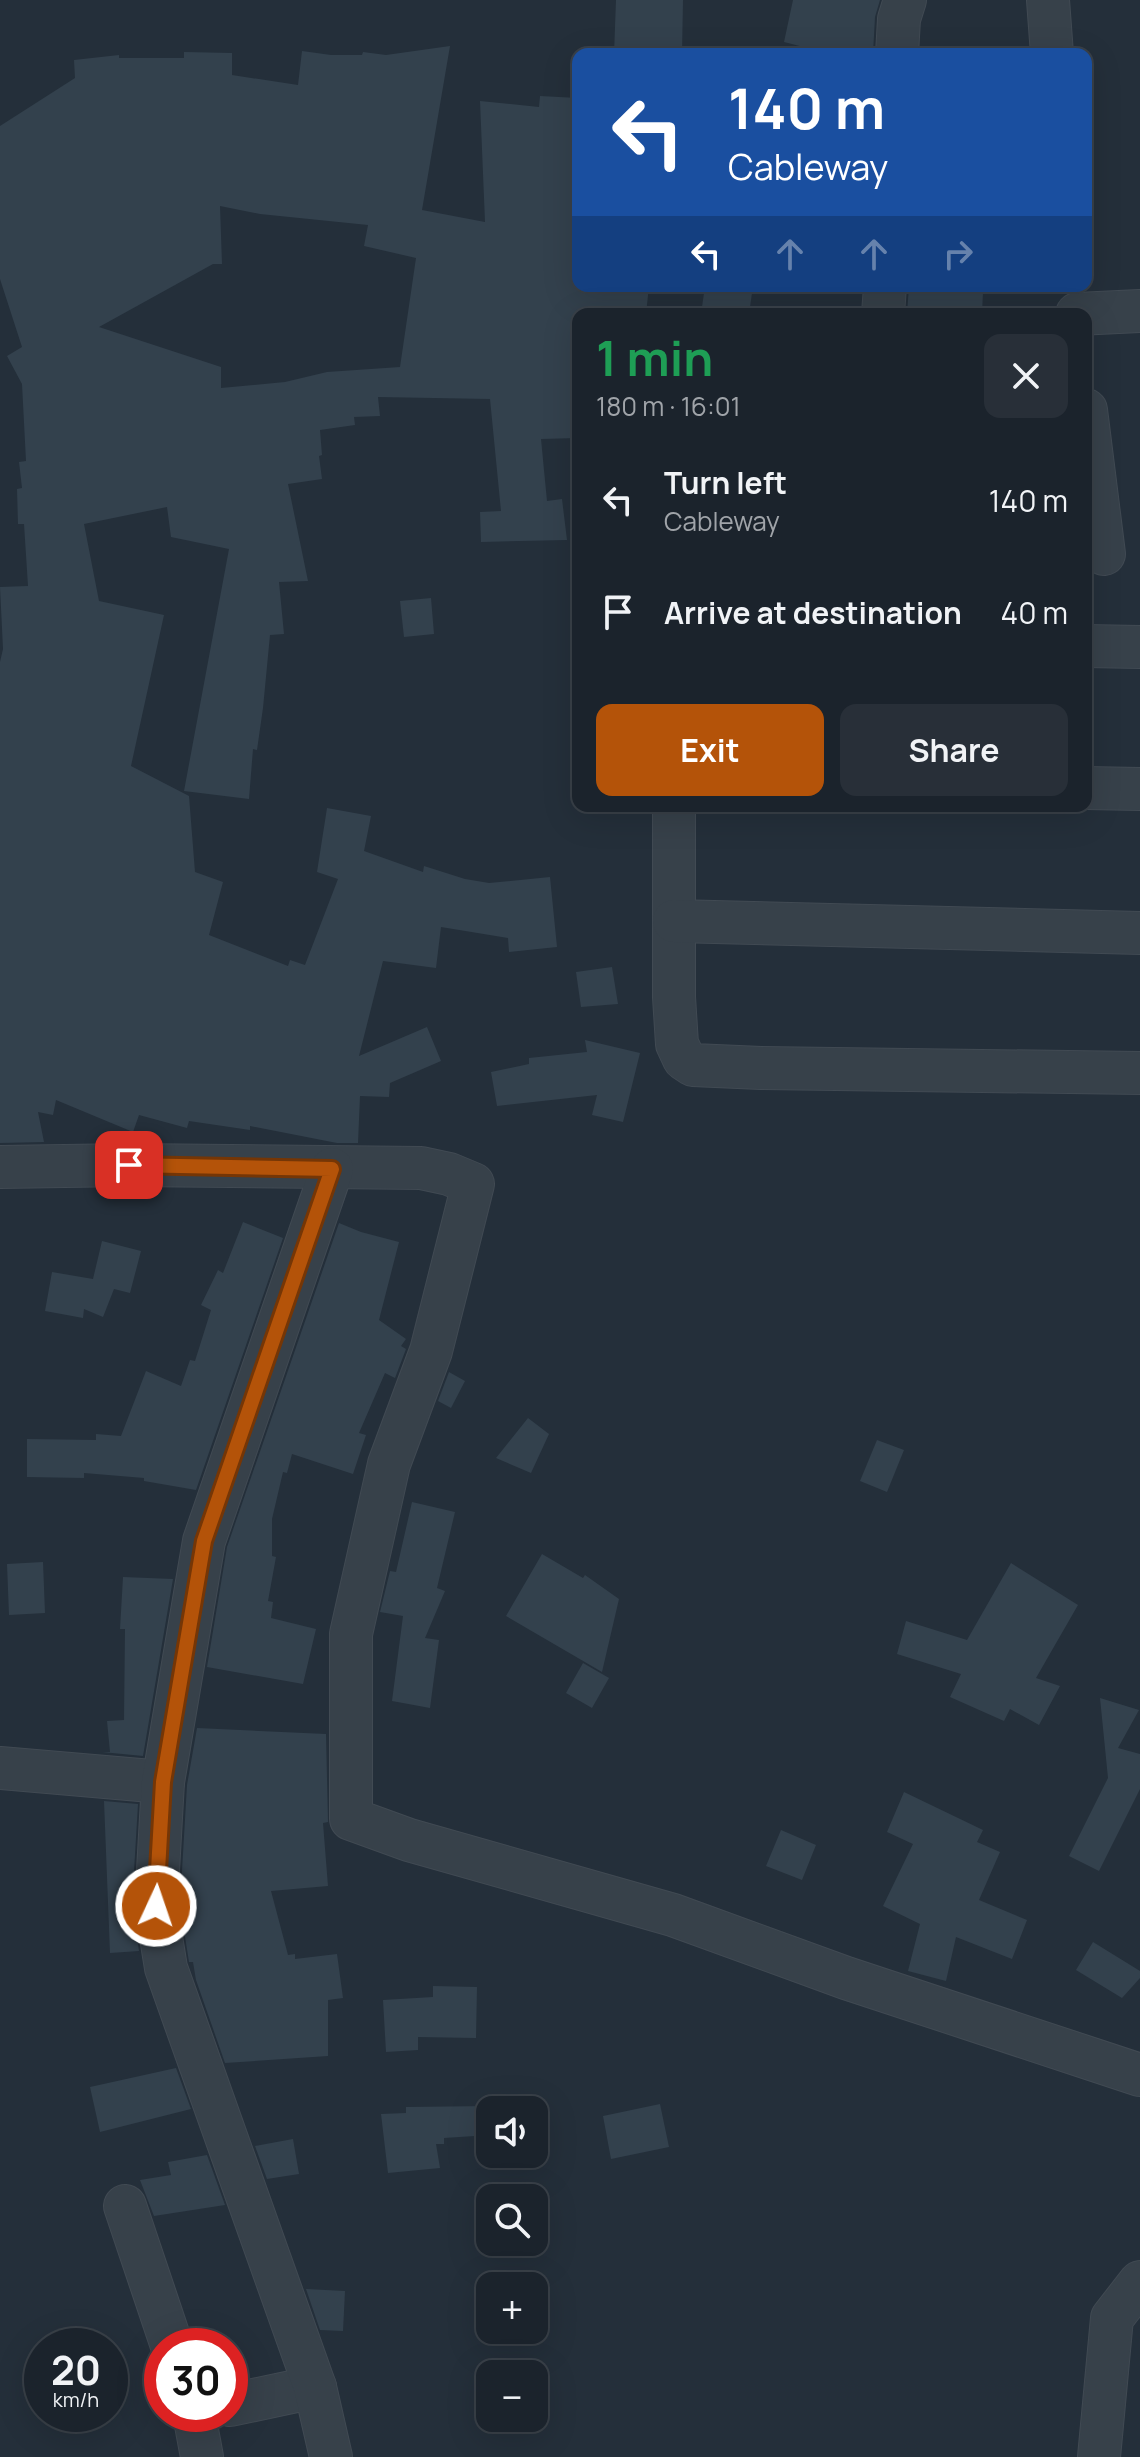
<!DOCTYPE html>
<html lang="en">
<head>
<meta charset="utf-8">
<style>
	:root { --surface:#1b232c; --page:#282f38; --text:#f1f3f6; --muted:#a0a4a9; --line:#394048; --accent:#b45309 }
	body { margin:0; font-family:Manrope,sans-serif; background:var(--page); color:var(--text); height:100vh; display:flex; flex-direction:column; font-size:30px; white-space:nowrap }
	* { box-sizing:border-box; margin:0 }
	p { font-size:26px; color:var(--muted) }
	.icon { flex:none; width:44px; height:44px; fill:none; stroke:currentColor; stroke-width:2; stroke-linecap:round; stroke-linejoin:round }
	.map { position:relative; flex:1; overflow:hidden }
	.drawer { position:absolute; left:572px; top:308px; width:520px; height:504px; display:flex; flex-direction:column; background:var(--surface); border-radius:16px; box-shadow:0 8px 32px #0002,0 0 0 2px var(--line) }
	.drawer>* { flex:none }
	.top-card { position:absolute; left:572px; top:48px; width:520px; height:244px; border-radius:16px; box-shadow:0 8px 32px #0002,0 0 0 2px var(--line); background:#1a4fa0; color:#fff; overflow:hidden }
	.buttons { position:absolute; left:476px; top:2096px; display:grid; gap:16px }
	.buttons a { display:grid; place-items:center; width:72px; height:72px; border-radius:16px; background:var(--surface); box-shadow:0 8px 32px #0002,0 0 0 2px var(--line); font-size:40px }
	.speed { position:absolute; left:24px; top:2328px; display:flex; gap:16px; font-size:40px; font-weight:700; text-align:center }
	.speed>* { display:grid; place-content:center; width:104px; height:104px; border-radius:50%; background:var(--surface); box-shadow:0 8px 32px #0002,0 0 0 2px var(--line); line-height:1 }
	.speed small { font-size:20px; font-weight:400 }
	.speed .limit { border:12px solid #d22; background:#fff; color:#111 }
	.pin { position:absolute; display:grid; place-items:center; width:68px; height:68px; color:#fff; margin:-34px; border-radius:16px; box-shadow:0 4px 12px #0006 }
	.me { position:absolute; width:88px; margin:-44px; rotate:3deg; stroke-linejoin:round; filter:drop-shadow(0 0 6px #0008) }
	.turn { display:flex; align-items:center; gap:28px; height:168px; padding:0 24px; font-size:36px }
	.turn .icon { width:104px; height:104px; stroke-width:2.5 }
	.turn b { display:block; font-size:56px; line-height:68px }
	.lanes { display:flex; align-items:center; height:76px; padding:0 24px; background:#0003; justify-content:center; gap:40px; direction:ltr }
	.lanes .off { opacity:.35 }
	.round { display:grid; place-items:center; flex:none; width:84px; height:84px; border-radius:16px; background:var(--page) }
	.overview { display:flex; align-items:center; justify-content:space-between; height:136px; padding:0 24px }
	h1 { font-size:48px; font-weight:700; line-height:60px; color:#1e9e55 }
	.button { display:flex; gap:16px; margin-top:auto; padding:16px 24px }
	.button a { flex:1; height:92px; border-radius:16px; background:var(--accent); color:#fff; font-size:32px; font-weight:700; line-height:92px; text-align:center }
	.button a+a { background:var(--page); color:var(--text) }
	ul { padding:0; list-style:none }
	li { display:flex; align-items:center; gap:24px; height:112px; padding:0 24px }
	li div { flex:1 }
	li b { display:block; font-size:30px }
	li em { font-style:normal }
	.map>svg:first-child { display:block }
	.building { fill:#33414d; fill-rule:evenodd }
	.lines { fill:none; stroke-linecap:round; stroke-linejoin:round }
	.minor-casing { stroke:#414a53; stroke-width:44 }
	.minor { stroke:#37414a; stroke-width:42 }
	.route-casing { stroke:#753606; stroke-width:20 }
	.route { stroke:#b45309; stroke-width:14 }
</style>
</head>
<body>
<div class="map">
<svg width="1140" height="2457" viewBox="0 0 1140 2457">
	<rect width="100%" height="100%" fill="#242f3a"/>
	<g class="building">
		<path d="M616,0H683L682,54H614Z"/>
		<path d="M793,0H880L875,17L873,54H831L784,42Z"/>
		<path d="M450,46L422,210L485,222L480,101L539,107L540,96L578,98L575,189H578V286H649L646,314H578V438L541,439L547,501L562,499L567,540L481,542L480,512L501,511L490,399L378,397L380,416L354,417L355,425L320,430L322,455L319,456L322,479L288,484L308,581L279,582L284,634L270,635L263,708L257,750L253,749L249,799L184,791L229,549L171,537L167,507L84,524L99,601L164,615L131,766L189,796L195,872L223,882L209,935L288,966L290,960L305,965L338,879L317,872L327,808L371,816L364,851L423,872L424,866L465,879L489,883L550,877L557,947L509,952L508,938L441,927L436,968L383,961L359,1056L427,1027L441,1061L390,1083L389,1097L360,1096L358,1143H337L250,1126V1130L189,1121L187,1128L139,1115L133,1132L56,1100L53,1115L38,1112L44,1142L0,1143V662L3,649L0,587L28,586L24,524H18L17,489L22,488L19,462L26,461L22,384L7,356L22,347L0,279V126L75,78L74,60L119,55V58H184V52L232,53V75L298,85L302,51L331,55H362L363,52L386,55ZM220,206L260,214L368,225L364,246L416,258L400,367L327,372L285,382L221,388V367L99,327L213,264H222Z"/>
		<path d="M705,286H753L749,314H701Z"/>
		<path d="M909,286L983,292L982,314H907Z"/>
		<path d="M431,598L434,634L404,637L400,601Z"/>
		<path d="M612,967L618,1004L581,1007L576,972Z"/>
		<path d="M585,1040L640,1053L623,1122L592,1115L597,1095L497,1106L491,1072L529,1064V1058L587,1052Z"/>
		<path d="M243,1222L283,1238L196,1490L144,1481V1478L84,1473V1478L27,1477V1439L96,1440V1434L121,1436L146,1371L181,1386L190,1360L195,1361L211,1310L201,1305L218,1270L223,1273Z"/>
		<path d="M339,1223L361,1232L399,1242L379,1320L406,1339L401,1346L406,1349L395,1378L385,1373L359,1433L366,1435L353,1474L292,1454L287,1473L283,1472L272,1519V1556L276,1557L268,1601L273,1602L271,1618L316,1629L303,1684L207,1667L227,1547Z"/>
		<path d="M102,1241L141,1251L130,1293L114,1289L103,1317L84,1309L83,1318L45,1311L52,1272L93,1279Z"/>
		<path d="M449,1372L465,1381L451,1408L438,1401Z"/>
		<path d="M528,1418L549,1434L531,1473L496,1458Z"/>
		<path d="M877,1440L904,1450L887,1492L860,1481Z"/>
		<path d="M412,1502L455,1512L437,1588L445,1591L425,1638L439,1640L430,1708L392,1701L403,1616L380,1612L390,1571L396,1572Z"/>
		<path d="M542,1554L583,1578L585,1575L619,1599L602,1672L506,1616Z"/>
		<path d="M43,1562L45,1613L9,1615L7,1564Z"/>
		<path d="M1011,1563L1078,1605L1036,1678L1060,1686L1039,1725L1010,1709L1004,1721L950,1697L961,1674L897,1654L906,1621L967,1640Z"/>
		<path d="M123,1577L173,1579L143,1756L102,1752H110L107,1721L124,1720L125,1629H120Z"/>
		<path d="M583,1663L609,1678L592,1708L566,1693Z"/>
		<path d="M1100,1698L1139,1710L1118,1748L1140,1754V1789L1099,1871L1069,1856L1108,1778Z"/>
		<path d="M197,1728L326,1734L328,1822L323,1823L328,1886L271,1891L288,1955L295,1954V1959L337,1954L343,1998L328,2000V2056L225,2063L196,1980L193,1962H189L180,1905L187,1785Z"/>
		<path d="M904,1792L983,1830L977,1842L1000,1852L979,1900L1027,1920L1012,1959L956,1937L946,1981L908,1971L920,1924L883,1906L913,1844L887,1832Z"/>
		<path d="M104,1801L138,1804L132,1905L139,1951L110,1953Z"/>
		<path d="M781,1830L816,1845L802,1880L766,1866Z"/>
		<path d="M1093,1942L1140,1971V1978L1122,1998L1076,1970Z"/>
		<path d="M433,1986L477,1987L476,2038L418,2037V2050L386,2052L383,2000L433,1997Z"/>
		<path d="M176,2068L191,2109L100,2132L90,2087Z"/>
		<path d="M660,2104L669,2147L611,2159L603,2116Z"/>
		<path d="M490,2106V2135L444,2138V2144H436L440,2168L388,2173L381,2114L406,2113V2107Z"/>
		<path d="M293,2139L299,2174L267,2179L255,2146Z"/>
		<path d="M207,2155L225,2205L154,2216L140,2180L171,2175L168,2162Z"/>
		<path d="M306,2289L345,2291L343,2331L320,2330Z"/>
	</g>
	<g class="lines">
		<defs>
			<g id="minor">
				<path d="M1048,0L1052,54"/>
				<path d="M897,54L899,19L905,0"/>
				<path d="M883,314L885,286"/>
				<path d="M1077,314L1140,311"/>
				<path d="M1086,410L1104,554"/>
				<path d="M1086,646L1140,647"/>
				<path d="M1086,788L1140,789"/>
				<path d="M674,806V997L677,1044L684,1059L693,1065L761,1068L1140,1073"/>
				<path d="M674,921L1140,933"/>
				<path d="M0,1167L129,1165L421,1168L449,1174L473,1184L431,1351L389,1464L351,1634V1819L409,1840L673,1915L846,1978L1140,2075"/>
				<path d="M0,1768L163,1782"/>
				<path d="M125,2206L172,2346"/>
				<path d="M230,2405L315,2387"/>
				<path d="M194,2414L202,2457"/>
				<path d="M331,2457L315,2387L166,1968L156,1906L163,1782L204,1541L332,1169"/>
				<path d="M1099,2457L1112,2318L1140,2282"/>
			</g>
		</defs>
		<use href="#minor" class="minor-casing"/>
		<use href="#minor" class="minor"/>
	</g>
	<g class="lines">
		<defs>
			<path id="route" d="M129,1165L332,1169L204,1541L163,1782L156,1906"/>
		</defs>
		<use href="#route" class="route-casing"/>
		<use href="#route" class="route"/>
	</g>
</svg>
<div class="buttons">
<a><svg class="icon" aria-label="sound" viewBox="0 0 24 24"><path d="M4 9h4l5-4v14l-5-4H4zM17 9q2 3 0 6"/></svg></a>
<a><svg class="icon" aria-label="search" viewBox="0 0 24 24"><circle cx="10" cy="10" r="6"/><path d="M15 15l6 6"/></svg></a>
<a>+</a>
<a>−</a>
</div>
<div class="speed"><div>20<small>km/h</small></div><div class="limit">30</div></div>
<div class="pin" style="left:129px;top:1165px;background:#d93025"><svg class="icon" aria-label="arrive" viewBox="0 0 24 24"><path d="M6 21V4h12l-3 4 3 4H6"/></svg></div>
<svg class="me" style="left:156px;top:1906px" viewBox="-20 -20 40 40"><circle r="17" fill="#b45309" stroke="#fff" stroke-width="3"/><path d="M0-11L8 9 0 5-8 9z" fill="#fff"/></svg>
<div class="top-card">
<div class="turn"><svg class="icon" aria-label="left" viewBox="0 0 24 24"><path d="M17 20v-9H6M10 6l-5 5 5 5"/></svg><div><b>140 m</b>Cableway</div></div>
<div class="lanes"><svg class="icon" aria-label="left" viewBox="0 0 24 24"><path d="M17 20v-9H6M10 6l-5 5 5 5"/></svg><svg class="icon off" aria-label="ahead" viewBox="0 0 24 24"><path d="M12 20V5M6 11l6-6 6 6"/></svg><svg class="icon off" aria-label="ahead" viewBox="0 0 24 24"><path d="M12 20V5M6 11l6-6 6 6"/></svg><svg class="icon off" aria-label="right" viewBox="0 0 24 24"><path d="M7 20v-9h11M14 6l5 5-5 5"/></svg></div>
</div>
<section class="drawer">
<div class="overview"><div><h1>1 min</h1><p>180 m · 16:01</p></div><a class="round"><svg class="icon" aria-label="close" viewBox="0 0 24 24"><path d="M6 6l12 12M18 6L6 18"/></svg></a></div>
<ul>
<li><svg class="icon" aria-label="left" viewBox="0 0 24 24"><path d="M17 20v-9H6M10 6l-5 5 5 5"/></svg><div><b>Turn left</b><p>Cableway</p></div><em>140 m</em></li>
<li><svg class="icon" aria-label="arrive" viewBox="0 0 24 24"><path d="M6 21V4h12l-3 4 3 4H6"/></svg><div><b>Arrive at destination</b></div><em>40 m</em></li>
</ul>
<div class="button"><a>Exit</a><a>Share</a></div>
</section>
</div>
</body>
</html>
